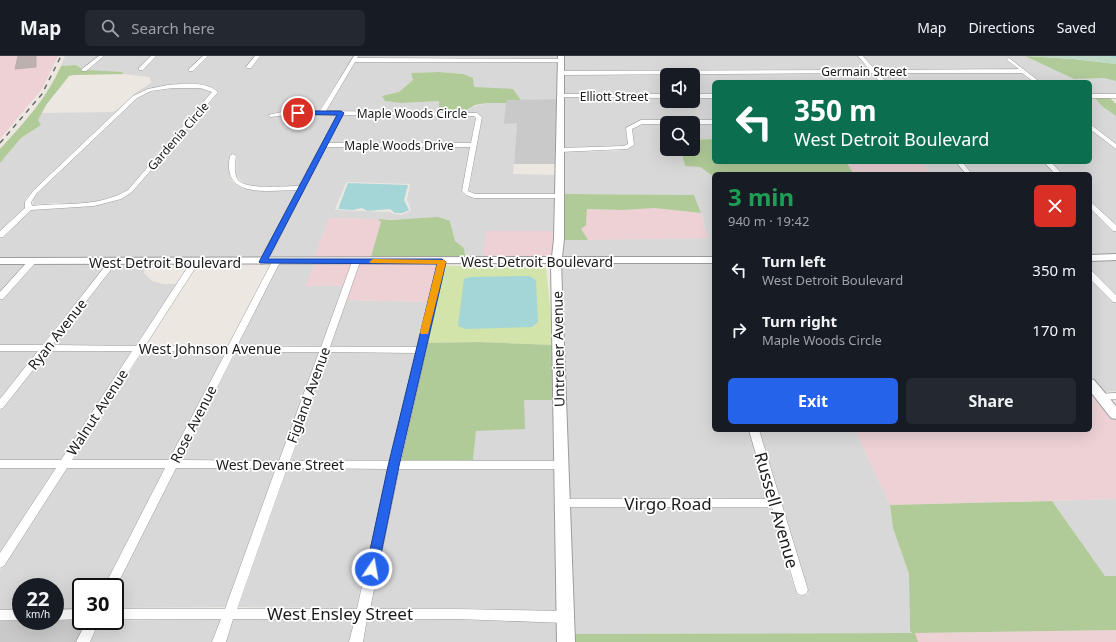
<!DOCTYPE html>
<html lang="en">
<head>
<meta charset="utf-8">
<style>
	:root { --surface:#171b24; --page:#242831; --text:#f1f3f6; --muted:#9ea1a6; --line:#363941; --accent:#2563eb }
	body { margin:0; font-family:"Noto Sans",sans-serif; background:var(--page); color:var(--text); height:100vh; display:flex; flex-direction:column; font-size:15px; white-space:nowrap }
	* { box-sizing:border-box; margin:0 }
	p { font-size:13px; color:var(--muted) }
	.icon { flex:none; width:22px; height:22px; fill:none; stroke:currentColor; stroke-width:2; stroke-linecap:round; stroke-linejoin:round }
	.map { position:relative; flex:1; overflow:hidden }
	.drawer { position:absolute; left:712px; top:116px; width:380px; height:260px; display:flex; flex-direction:column; background:var(--surface); border-radius:6px; box-shadow:0 4px 16px #0002 }
	.drawer>* { flex:none }
	.banner { position:absolute; left:712px; top:24px; width:380px; height:84px; border-radius:6px; box-shadow:0 4px 16px #0002; background:#0b6e4f; color:#fff; overflow:hidden }
	.tools { position:absolute; left:660px; top:12px; display:grid; gap:8px }
	.tools a { display:grid; place-items:center; width:40px; height:40px; border-radius:6px; background:var(--surface); box-shadow:0 4px 16px #0002; font-size:20px }
	.speed { position:absolute; left:12px; top:522px; display:flex; gap:8px; font-size:20px; font-weight:700; text-align:center }
	.speed>* { display:grid; place-content:center; width:52px; height:52px; border-radius:50%; background:var(--surface); box-shadow:0 4px 16px #0002; line-height:1 }
	.speed small { font-size:10px; font-weight:400 }
	.speed .limit { border:2px solid #111; border-radius:6px; background:#fff; color:#111 }
	.pin { position:absolute; display:grid; place-items:center; width:34px; height:34px; color:#fff; margin:-17px; border:2px solid #fff; border-radius:50%; box-shadow:0 1px 4px #0007 }
	.me { position:absolute; width:44px; margin:-22px; rotate:12deg; stroke-linejoin:round; filter:drop-shadow(0 0 3px #0008) }
	.turn { display:flex; align-items:center; gap:14px; height:84px; padding:0 16px; font-size:18px }
	.turn .icon { width:52px; height:52px; stroke-width:2.5 }
	.turn b { display:block; font-size:28px; line-height:34px }
	.round { display:grid; place-items:center; flex:none; width:42px; height:42px; border-radius:6px; background:var(--page) }
	.overview { display:flex; align-items:center; justify-content:space-between; height:68px; padding:0 16px }
	h1 { font-size:24px; font-weight:700; line-height:30px; color:#1e9e55 }
	.primary-button { display:flex; gap:8px; margin-top:auto; padding:8px 16px }
	.primary-button a { flex:1; height:46px; border-radius:6px; background:var(--accent); color:#fff; font-size:16px; font-weight:700; line-height:46px; text-align:center }
	.primary-button a+a { background:var(--page); color:var(--text) }
	ul { padding:0; list-style:none }
	li { display:flex; align-items:center; gap:12px; height:60px; padding:0 16px }
	li div { flex:1 }
	li b { display:block; font-size:15px }
	li em { font-style:normal }
	header { display:flex; align-items:center; gap:24px; box-sizing:border-box; height:56px; padding:0 20px; background:var(--surface); border-bottom:1px solid var(--line) }
	header strong { font-size:19px }
	nav { display:flex; gap:22px; margin-inline-start:auto; font-size:14px }
	.search { width:280px; height:36px; background:var(--page); display:flex; align-items:center; gap:10px; box-sizing:border-box; padding:0 14px; border-radius:6px; color:var(--muted); font-size:15px }
	.map>svg:first-child { display:block }
	.residential { fill:#d9d8d9; fill-rule:evenodd }
	.commercial { fill:#edd1d5 }
	.religious { fill:#c9c9c9 }
	.grass { fill:#d2e4a9 }
	.forest { fill:#b0ca98 }
	.wetland { fill:#bfdac8 }
	.water { fill:#a4d6d8 }
	.lines { fill:none; stroke-linecap:round; stroke-linejoin:round }
	.stream { stroke:#a4d6d8; stroke-width:1.5 }
	.building { fill:#bcb1ae; stroke:#bdaba5 }
	.minor-casing { stroke:#9c9c9c; stroke-width:1 }
	.tertiary-casing { stroke:#9c9c9c; stroke-width:2 }
	.minor { fill:#fff; fill-rule:evenodd }
	.tertiary { fill:#fff; fill-rule:evenodd }
	.rail { stroke:#696969; stroke-width:1.5; stroke-dasharray:5 5; stroke-linecap:butt }
	.route { fill:#2563eb; stroke:#184099 }
	.slow { fill:#f59e0b }
	.labels { text-anchor:middle; dominant-baseline:central; stroke-width:3.5; stroke-linejoin:round; paint-order:stroke }
	.far-street-label { font-size:12px; fill:#1b1b1b; stroke:#fff }
	.street-label { font-size:14px; fill:#1b1b1b; stroke:#fff }
	.near-street-label { font-size:17px; fill:#1b1b1b; stroke:#fff }
</style>
</head>
<body>
<header>
<strong>Map</strong>
<div class="search"><svg class="icon" aria-label="search" viewBox="0 0 24 24"><circle cx="10" cy="10" r="6"/><path d="M15 15l6 6"/></svg>Search here</div>
<nav><a>Map</a><a>Directions</a><a>Saved</a></nav>
</header>
<div class="map">
<svg width="1116" height="586" viewBox="0 0 1116 586">
	<rect width="100%" height="100%" fill="#ece7e1"/>
	<g class="residential">
		<path d="M65,0H100L82,13L76,9L61,10Z"/>
		<path d="M104,0H152L139,14H143L156,0H203L188,15H192L208,0H256L247,12H251L261,0H354L320,56H281L268,59L269,61L281,58H338L299,130H255L245,128L236,119L237,99H231L229,104L230,121L232,125L240,131L252,133H298L260,204L0,203V183L31,153L99,149L121,143L133,135L217,38L218,36L215,32L198,30L149,33L134,40L32,136L26,142L25,147V152L0,175V107L21,82L41,69L37,64L42,57L113,56L120,52L135,37L151,27L150,21L86,14Z"/>
		<path d="M358,0H559V3L356,4Z"/>
		<path d="M563,0H858L870,14L563,16Z"/>
		<path d="M862,0H1025L1074,23L1104,22L1116,25V39H1090V26H1039L1010,3H1006L1019,14H875Z"/>
		<path d="M355,5H559L558,43L521,44L516,37L473,31L463,18L439,16L411,17L413,24L399,36L383,40L385,45L401,47L439,45V55H458L487,47H506L505,67H517L513,118L556,119V138H475L469,136L481,61L477,57L325,56Z"/>
		<path d="M872,16L880,26H714V39H693V19H667V39H563V17Z"/>
		<path d="M877,16H1022L1034,26H885Z"/>
		<path d="M168,32H195L208,33L213,37L127,135L118,141L92,147H53L33,149V141L38,136L139,40L151,35Z"/>
		<path d="M563,41H667V45H693V41H714V65H639L627,71L628,89L624,91L562,93Z"/>
		<path d="M1090,41H1094L1103,51L1116,60V89L1090,67Z"/>
		<path d="M343,58H471L476,61L470,88H328Z"/>
		<path d="M642,68H667V93H681L685,109L700,111L714,121V202L560,203L562,184L707,182L702,159L694,139L562,138V96L616,95L628,93L634,89L632,72Z"/>
		<path d="M693,68H714V83L693,84Z"/>
		<path d="M1090,72L1116,93V169L1090,145V118H1062L1050,106H1090Z"/>
		<path d="M326,91H470L462,135L463,138L473,141H556L555,175L483,203H472L465,199L464,192L455,185L450,165L329,162L313,204H268ZM349,126L409,128L410,129L407,144L411,154L402,159L395,158L390,156L337,154L335,153L346,127Z"/>
		<path d="M921,106H956L966,118H930Z"/>
		<path d="M962,106H1044L1056,118H972Z"/>
		<path d="M1090,151L1116,176V199H1090Z"/>
		<path d="M1090,204H1116V240L1090,214Z"/>
		<path d="M714,207V374H749L768,443L567,442L559,208Z"/>
		<path d="M0,208H27L0,237Z"/>
		<path d="M35,208H108L43,289H0V245Z"/>
		<path d="M115,208H146L144,211V217L152,225L163,228H177L136,289H52Z"/>
		<path d="M278,208H315L306,230H344L322,290L237,289Z"/>
		<path d="M1090,222L1116,248V335L1101,336L1090,322Z"/>
		<path d="M346,244L428,246L417,291L330,290Z"/>
		<path d="M0,295H39L0,344Z"/>
		<path d="M47,295H132L62,404H0V355Z"/>
		<path d="M141,295H226L170,404H71Z"/>
		<path d="M234,295H320L279,404H180Z"/>
		<path d="M328,296H416L391,404H289Z"/>
		<path d="M524,344H555V405H457L473,404L476,375Z"/>
		<path d="M758,374H855L890,449L893,472L909,518L910,575L912,577L571,578L567,451L771,452L792,525L798,540L809,539L803,525Z"/>
		<path d="M0,412H56L0,498Z"/>
		<path d="M66,412H166L104,531H81V553H55V531H21V553L0,554V515Z"/>
		<path d="M176,412H276L226,551L115,552V532Z"/>
		<path d="M286,412H388L357,552L237,551Z"/>
		<path d="M398,412L556,413L559,555L459,552H369Z"/>
		<path d="M1116,443V520H1105L1052,445Z"/>
		<path d="M222,563L213,586H88L99,565Z"/>
		<path d="M233,563L355,564L350,586H225Z"/>
		<path d="M458,563L559,567L560,586H362L366,564Z"/>
	</g>
	<g class="commercial">
		<path d="M0,0H58L42,33L0,83Z"/>
		<path d="M846,106H921L930,118H854Z"/>
		<path d="M639,152H654L701,157L707,182L588,184L583,178L581,173L586,169L587,153L622,154Z"/>
		<path d="M329,162L378,163L381,166L370,204H313Z"/>
		<path d="M486,175H555L552,203H483Z"/>
		<path d="M315,208H352L344,230H305Z"/>
		<path d="M359,208H437L428,246L346,244Z"/>
		<path d="M1090,333L1116,365V443L890,449L855,374H1090Z"/>
		<path d="M1116,574V586H918L914,577Z"/>
	</g>
	<g class="religious">
		<path d="M558,43L556,108H514L517,67L504,68L506,44Z"/>
		<path d="M81,564L87,565L76,586H0V565Z"/>
	</g>
	<path class="grass" d="M446,210L546,212L554,289L479,286L426,287Z"/>
	<g class="forest">
		<path d="M1025,0L1074,3L1116,8V25L1104,22L1074,23Z"/>
		<path d="M76,9L82,13L81,15L86,14L122,16L123,18L74,19L69,20L46,49L38,64L41,69L21,82L0,107V93C23,68 47,42 61,10Z"/>
		<path d="M439,16L463,18L473,22L474,31L513,33L521,44H507L506,47H487L475,49L466,54L439,56V45L401,47L385,45L382,40L399,36L413,24L411,17Z"/>
		<path d="M1094,41H1109L1116,48V60L1103,51Z"/>
		<path d="M714,83V106H846L854,118H714V121L700,111L685,110L681,93H693V84Z"/>
		<path d="M562,138L694,139L701,157L654,152L622,154L587,153L586,169L581,173L588,184H562Z"/>
		<path d="M438,161L450,165L455,185L464,192L465,199L472,203L370,204L381,166L378,163L392,164Z"/>
		<path d="M479,286L554,289L555,344H524L525,373L476,375L473,404H401L426,287Z"/>
		<path d="M1052,445L1105,520H1116V574L915,577L918,586H572L571,578L912,577L910,575L909,518L893,472L890,449Z"/>
	</g>
	<path class="wetland" d="M1028,0H1116V8L1074,3Z"/>
	<g class="water">
		<path d="M348,127L408,129L404,144L409,154L403,157H395L390,153L367,155L362,152L353,154L338,153Z"/>
		<path d="M529,220L536,224L538,266L532,271L466,273L458,270L464,223L470,221Z"/>
	</g>
	<g class="lines">
		<path class="stream" d="M1112,0L1116,1"/>
	</g>
	<path class="building" d="M18,0H36V11L15,13Z"/>
	<g class="lines">
		<defs>
			<g id="minor">
				<path d="M99,0H104L86,15H82V13Z"/>
				<path d="M151,0H156L143,14H139V12Z"/>
				<path d="M203,0H208L193,15H189V13Z"/>
				<path d="M255,0H260L251,12H247L246,11Z"/>
				<path d="M354,0H358L357,2L563,3V5L561,6H355L326,55L477,57L482,61L468,135L475,138H559L562,140L559,142H474L466,139L462,135L470,91H326L267,206L263,208H260L259,206L297,134C270,134 221,144 230,100L233,98L236,100C235,107 233,119 239,125C250,134 285,130 299,130L337,59H286L271,61L268,59L286,55H320ZM343,59L474,60L476,62L471,87H328Z"/>
				<path d="M858,0H863L875,14L1019,13L1007,4V3L1009,2L1040,26H1034L1022,17H878L886,26H880L872,17L561,19L558,17L561,15L870,14Z"/>
				<path d="M168,29C183,28 206,25 218,36L132,136L121,143L94,150L31,154L3,181H0V175L25,152V146L33,135L133,40L148,33ZM173,32H200L212,36L128,134C97,152 66,146 32,150L31,146L37,137L137,42L151,35Z"/>
				<path d="M561,38H667V42L559,41L558,40Z"/>
				<rect x="693" y="38" width="21" height="4"/>
				<rect x="1090" y="38" width="26" height="4"/>
				<path d="M641,64H714V68H642L632,73L634,89L627,93L560,96L557,94L560,92L624,90L628,88L626,72Z"/>
				<path d="M1090,68L1116,88V93L1090,73Z"/>
				<path d="M956,106H962L972,118H966Z"/>
				<path d="M1044,106H1051L1062,118H1055Z"/>
				<path d="M1090,146L1092,147L1116,169V175H1113L1090,152Z"/>
				<path d="M30,203H36L37,205L3,243H0V236Z"/>
				<path d="M110,204H113L117,206L52,289L136,290L191,206L195,204L199,206L145,290H228L272,206L276,204L280,206L237,290L321,291L352,206L356,204L360,206L330,291H418L438,206L442,204H445L446,206L401,405H560L564,406L565,409L564,412L560,413H399L370,553H458L565,555L569,557L571,561L569,565L565,567L458,563H367L363,586H349L355,563H233L226,586H212L221,563H115V553H225L276,412H176L115,533V531H104L165,412H67L4,510L0,512V497L56,412H0V404H61L132,295H48L3,352L0,353V343L38,295H0V289H43ZM142,295L226,296L169,404H72ZM235,296H319L279,405L180,404ZM328,296L416,297L390,405H290ZM287,412L388,413L357,553H237Z"/>
				<path d="M1090,216H1093L1116,239V246H1113L1090,223Z"/>
				<path d="M1116,337V343L1101,344L1096,341L1101,338Z"/>
				<path d="M749,374H759L808,534L806,538L802,539L798,538L796,534L772,451H562L558,450L556,447L558,444L562,443H769Z"/>
				<path d="M81,553V563L55,564V554Z"/>
				<rect x="0" y="554" width="21" height="10"/>
				<path d="M87,565H99L90,586H76Z"/>
			</g>
			<g id="tertiary">
				<path d="M558,0H564V183L562,201H714V207H561L575,586H557L551,207L0,208V202L552,201L554,183Z"/>
				<path d="M1116,198V204L1090,205V199Z"/>
				<path d="M1090,323L1094,324L1116,350V363L1111,362L1090,335Z"/>
			</g>
		</defs>
		<use href="#minor" class="minor-casing"/>
		<use href="#tertiary" class="tertiary-casing"/>
		<use href="#minor" class="minor"/>
		<use href="#tertiary" class="tertiary"/>
		<path class="rail" d="M0,87L42,38L61,0"/>
	</g>
	<path class="route" d="M298,55H341L344,57L268,203H442L446,206L399,410L378,513L376,516L372,518L367,516L366,513L388,410L437,208L260,207L259,206L337,59L296,58L295,57Z"/>
	<path class="slow" d="M373,203L444,204L446,206L428,278H421L420,276L437,208L371,207L369,206Z"/>
	<g class="labels">
		<g class="far-street-label">
			<text x="864" y="15">Germain Street</text>
			<text x="614" y="40">Elliott Street</text>
			<text x="412" y="57">Maple Woods Circle</text>
			<text transform="translate(178 80) rotate(-49)">Gardenia Circle</text>
			<text x="399" y="89">Maple Woods Drive</text>
		</g>
		<g class="street-label">
			<text x="537" y="205">West Detroit Boulevard</text>
			<text x="165" y="206">West Detroit Boulevard</text>
			<text transform="translate(57 278) rotate(-52)">Ryan Avenue</text>
			<text x="210" y="292">West Johnson Avenue</text>
			<text transform="translate(558 293) rotate(-91)">Untreiner Avenue</text>
			<text transform="translate(308 339) rotate(-70)">Figland Avenue</text>
			<text transform="translate(97 356) rotate(-57)">Walnut Avenue</text>
			<text transform="translate(193 368) rotate(-63)">Rose Avenue</text>
			<text x="280" y="408">West Devane Street</text>
		</g>
		<g class="near-street-label">
			<text x="668" y="447">Virgo Road</text>
			<text transform="translate(777 454) rotate(74)">Russell Avenue</text>
			<text x="340" y="557">West Ensley Street</text>
		</g>
	</g>
</svg>
<div class="tools">
<a><svg class="icon" aria-label="sound" viewBox="0 0 24 24"><path d="M4 9h4l5-4v14l-5-4H4zM17 9q2 3 0 6"/></svg></a>
<a><svg class="icon" aria-label="search" viewBox="0 0 24 24"><circle cx="10" cy="10" r="6"/><path d="M15 15l6 6"/></svg></a>
</div>
<div class="speed"><div>22<small>km/h</small></div><div class="limit">30</div></div>
<div class="pin" style="left:298px;top:57px;background:#d93025"><svg class="icon" aria-label="arrive" viewBox="0 0 24 24"><path d="M6 21V4h12l-3 4 3 4H6"/></svg></div>
<svg class="me" style="left:372px;top:513px" viewBox="-20 -20 40 40"><circle r="17" fill="#2563eb" stroke="#fff" stroke-width="3"/><path d="M0-11L8 9 0 5-8 9z" fill="#fff"/></svg>
<div class="banner">
<div class="turn"><svg class="icon" aria-label="left" viewBox="0 0 24 24"><path d="M17 20v-9H6M10 6l-5 5 5 5"/></svg><div><b>350 m</b>West Detroit Boulevard</div></div>
</div>
<section class="drawer">
<div class="overview"><div><h1>3 min</h1><p>940 m · 19:42</p></div><a class="round" style="background:#d93025;color:#fff"><svg class="icon" aria-label="close" viewBox="0 0 24 24"><path d="M6 6l12 12M18 6L6 18"/></svg></a></div>
<ul>
<li><svg class="icon" aria-label="left" viewBox="0 0 24 24"><path d="M17 20v-9H6M10 6l-5 5 5 5"/></svg><div><b>Turn left</b><p>West Detroit Boulevard</p></div><em>350 m</em></li>
<li><svg class="icon" aria-label="right" viewBox="0 0 24 24"><path d="M7 20v-9h11M14 6l5 5-5 5"/></svg><div><b>Turn right</b><p>Maple Woods Circle</p></div><em>170 m</em></li>
</ul>
<div class="primary-button"><a>Exit</a><a>Share</a></div>
</section>
</div>
</body>
</html>
